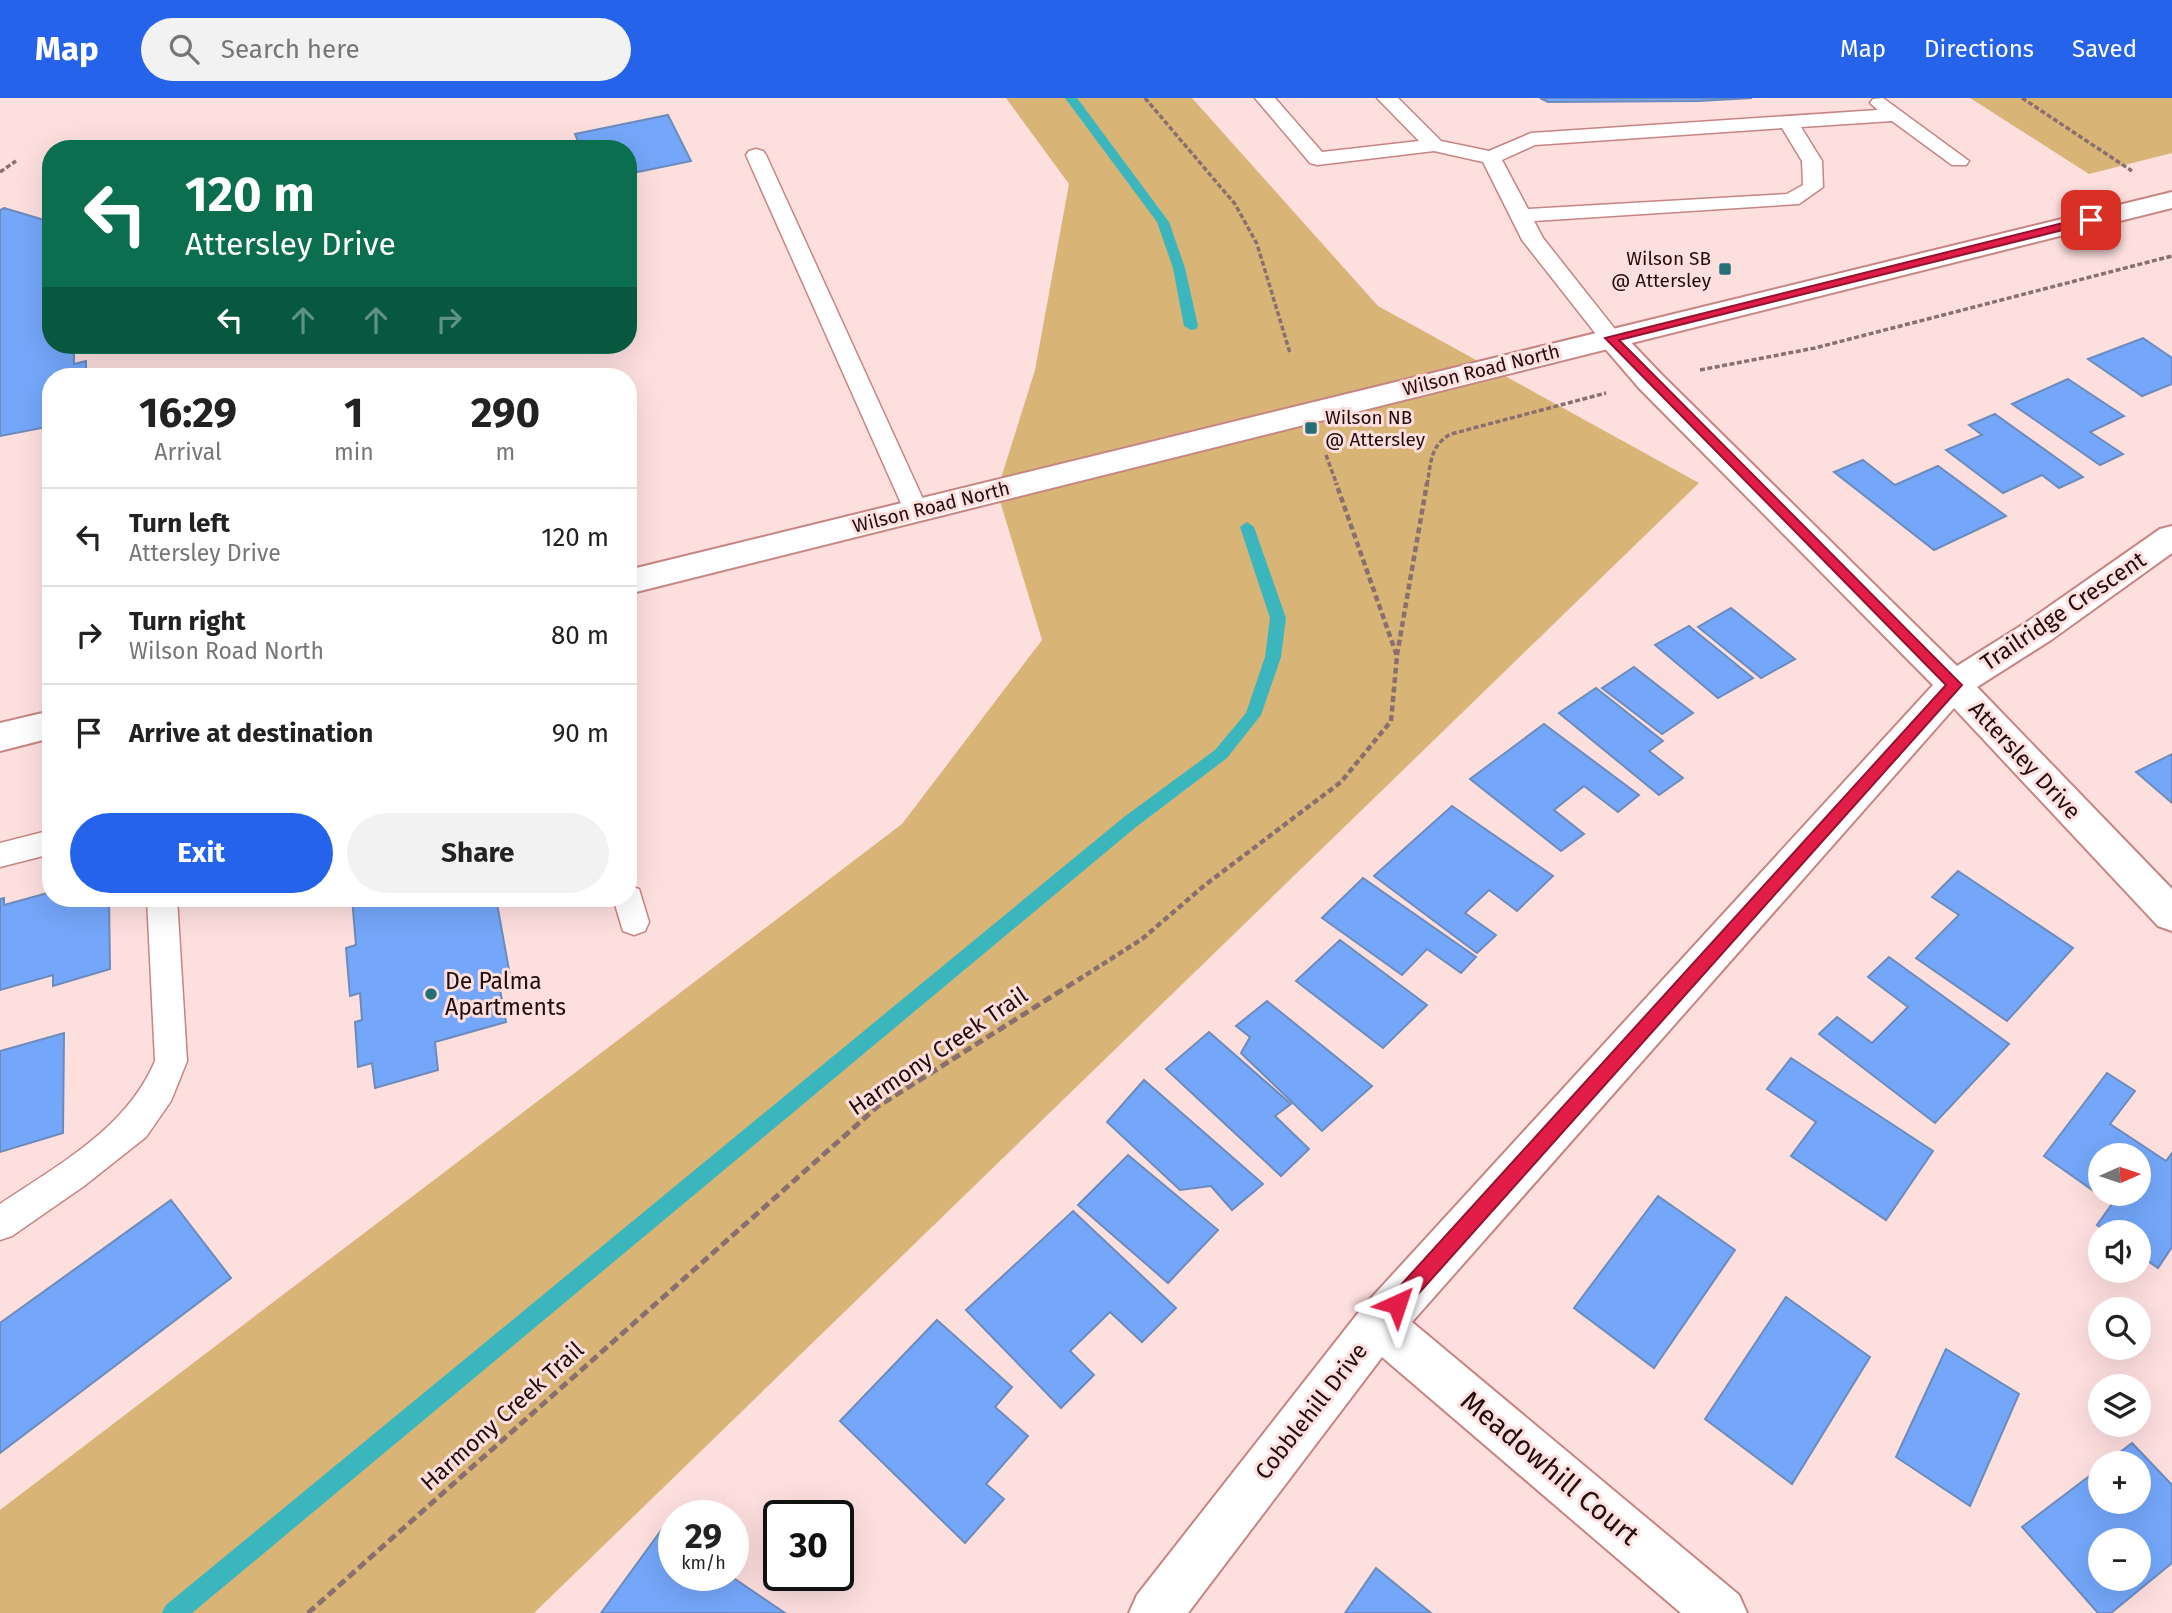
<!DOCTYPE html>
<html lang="en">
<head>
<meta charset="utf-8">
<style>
	:root { --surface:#fff; --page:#f2f2f2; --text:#222; --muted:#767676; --line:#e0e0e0; --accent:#2563eb }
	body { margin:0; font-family:"Fira Sans",sans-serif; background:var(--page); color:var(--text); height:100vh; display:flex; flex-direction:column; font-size:26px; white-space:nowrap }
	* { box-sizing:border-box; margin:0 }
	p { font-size:23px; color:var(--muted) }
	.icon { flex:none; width:38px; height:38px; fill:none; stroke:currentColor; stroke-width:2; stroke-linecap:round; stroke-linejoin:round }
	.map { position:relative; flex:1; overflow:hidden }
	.drawer { position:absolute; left:42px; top:270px; width:595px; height:539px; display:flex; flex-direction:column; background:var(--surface); border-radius:28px; box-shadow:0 7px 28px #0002 }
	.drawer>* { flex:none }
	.top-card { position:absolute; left:42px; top:42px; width:595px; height:214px; border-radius:28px; box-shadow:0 7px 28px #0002; background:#0b6e4f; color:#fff; overflow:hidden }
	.needle { width:46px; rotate:87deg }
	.tools { position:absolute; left:2088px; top:1045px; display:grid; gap:14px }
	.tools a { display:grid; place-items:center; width:63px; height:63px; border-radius:50%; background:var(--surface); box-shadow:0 7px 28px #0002; font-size:35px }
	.speed { position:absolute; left:658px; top:1402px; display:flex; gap:14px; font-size:35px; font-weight:700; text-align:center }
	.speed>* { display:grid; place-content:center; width:91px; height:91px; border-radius:50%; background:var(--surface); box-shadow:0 7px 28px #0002; line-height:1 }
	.speed small { font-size:18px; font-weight:400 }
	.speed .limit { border:4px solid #111; border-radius:10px; background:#fff; color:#111 }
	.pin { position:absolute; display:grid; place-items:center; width:60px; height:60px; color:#fff; margin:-30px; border-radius:14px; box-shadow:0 4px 10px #0006 }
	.me { position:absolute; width:77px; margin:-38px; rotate:42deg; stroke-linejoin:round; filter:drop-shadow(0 0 5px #0008) }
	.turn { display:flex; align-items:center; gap:24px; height:147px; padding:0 28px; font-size:32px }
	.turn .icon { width:91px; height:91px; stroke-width:2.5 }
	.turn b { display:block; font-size:49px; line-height:60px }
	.lanes { display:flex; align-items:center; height:66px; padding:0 28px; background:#0003; justify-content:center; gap:35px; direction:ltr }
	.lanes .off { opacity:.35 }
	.eta { display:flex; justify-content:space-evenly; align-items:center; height:119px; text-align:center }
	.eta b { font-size:42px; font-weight:700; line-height:49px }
	.primary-button { display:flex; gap:14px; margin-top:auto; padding:14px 28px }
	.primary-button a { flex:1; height:80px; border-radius:42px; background:var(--accent); color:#fff; font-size:28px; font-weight:700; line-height:80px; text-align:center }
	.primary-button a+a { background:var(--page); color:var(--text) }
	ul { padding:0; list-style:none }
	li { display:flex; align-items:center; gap:21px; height:98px; padding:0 28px; border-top:2px solid var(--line) }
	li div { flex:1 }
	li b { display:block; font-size:26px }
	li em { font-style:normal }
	header { display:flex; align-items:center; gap:42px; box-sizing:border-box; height:98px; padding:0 35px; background:var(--accent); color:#fff }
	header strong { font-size:33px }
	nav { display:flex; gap:38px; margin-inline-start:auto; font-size:24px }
	.search { width:490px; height:63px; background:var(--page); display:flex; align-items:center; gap:18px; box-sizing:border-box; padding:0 24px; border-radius:38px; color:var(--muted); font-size:26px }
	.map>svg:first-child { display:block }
	.green { fill:#d8b477 }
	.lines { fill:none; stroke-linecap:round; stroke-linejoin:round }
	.stream { fill:#3ab6bc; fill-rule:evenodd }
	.building { fill:#74a7fa; stroke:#6c8bbd; stroke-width:2; fill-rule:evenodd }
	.service-casing { stroke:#c88483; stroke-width:3 }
	.minor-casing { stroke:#c88483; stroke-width:4 }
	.secondary-casing { stroke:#c88483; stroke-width:4 }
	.path-far2 { stroke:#8b6f6f; stroke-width:3.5; stroke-dasharray:5 2.5; stroke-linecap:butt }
	.path-far1 { stroke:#8b6f6f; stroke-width:4.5; stroke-dasharray:6 3.5; stroke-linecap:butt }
	.path { stroke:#8b6f6f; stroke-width:5; stroke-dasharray:9 4.5; stroke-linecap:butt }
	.service { fill:#fff; fill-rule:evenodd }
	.minor { fill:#fff; fill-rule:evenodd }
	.secondary { fill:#fff; fill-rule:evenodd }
	.route { fill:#e11d48; stroke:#92132f; stroke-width:2 }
	.poi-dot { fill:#257074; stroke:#fddfde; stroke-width:2.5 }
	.labels { text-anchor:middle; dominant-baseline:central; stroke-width:6; stroke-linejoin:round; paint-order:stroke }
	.far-poi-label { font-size:19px; fill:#230a0b; stroke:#fddfde; text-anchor:end }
	.far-street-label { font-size:19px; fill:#230a0b; stroke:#fddfde }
	.street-label { font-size:23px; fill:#230a0b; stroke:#fddfde }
	.poi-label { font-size:23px; fill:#230a0b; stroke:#fddfde; text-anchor:start }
	.near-street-label { font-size:28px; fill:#230a0b; stroke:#fddfde }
</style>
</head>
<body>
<header>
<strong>Map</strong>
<div class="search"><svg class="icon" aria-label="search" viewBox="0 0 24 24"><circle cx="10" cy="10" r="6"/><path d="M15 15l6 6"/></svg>Search here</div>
<nav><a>Map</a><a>Directions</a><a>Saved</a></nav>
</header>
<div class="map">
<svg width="2172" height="1515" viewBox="0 0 2172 1515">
	<rect width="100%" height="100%" fill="#fddfde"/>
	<g class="green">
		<path d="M1006,0H1192L1378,208L1699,385L534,1515H0V1412L902,726L1042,542L997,393L1035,272L1069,86Z"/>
		<path d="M1970,0H2172V55L2089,76Z"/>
	</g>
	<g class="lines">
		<g class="stream">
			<path d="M1065,0H1077L1169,124L1185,170L1198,228L1196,231L1191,232L1184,228L1173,170L1157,124Z"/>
			<path d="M1247,424L1254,429L1286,520L1281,559L1261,617L1227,660L1136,729L192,1515H162L166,1507L1124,719L1215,652L1246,615L1265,559L1270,520L1240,429Z"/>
		</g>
	</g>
	<g class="building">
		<path d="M1752,0L1699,3L1548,4L1540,0Z"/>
		<path d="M668,17L691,63L628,76V51H581L575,36Z"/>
		<path d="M4,110L51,124V247H74V266L86,263V278H51V321L47,322V329L0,338V112Z"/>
		<path d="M2143,240L2172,260V286L2142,298L2088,261Z"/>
		<path d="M2068,281L2124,318L2090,334L2123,356L2100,367L2012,306Z"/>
		<path d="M1995,316L2083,379L2059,390L2042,377L2003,395L1946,352L1982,337L1969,327Z"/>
		<path d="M1863,362L1895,387L1938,368L2006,418L1934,452L1834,374Z"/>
		<path d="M1731,510L1795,561L1761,580L1698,529Z"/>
		<path d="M1689,528L1753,580L1718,600L1655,547Z"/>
		<path d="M1634,569L1693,615L1662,636L1602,590Z"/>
		<path d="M1596,590L1663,643L1649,653L1683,680L1659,697L1559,615Z"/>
		<path d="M1544,626L1639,697L1618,714L1584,688L1554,712L1584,736L1561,753L1470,681Z"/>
		<path d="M2172,656V705L2136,674Z"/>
		<path d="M1452,708L1553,778L1517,813L1489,792L1465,815L1496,837L1477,855L1374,778Z"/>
		<path d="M1958,773L2073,850L2007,923L1916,860L1959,817L1932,799Z"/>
		<path d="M1363,780L1476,859L1461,875L1427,851L1402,877L1322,820Z"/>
		<path d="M51,794V800H109L110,871L53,888V877L0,892V801L4,800V807Z"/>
		<path d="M352,800H496L511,883L499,886L506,924L435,944L438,972L375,990L372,965L358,969L355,924L362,922L360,895L350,898L346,850L356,847Z"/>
		<path d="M1340,842L1427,907L1383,950L1296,883Z"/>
		<path d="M1889,859L2009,946L1935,1025L1819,936L1837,919L1872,945L1908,909L1868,879Z"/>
		<path d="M1267,903L1372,988L1322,1033L1241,955L1250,939L1236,928Z"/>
		<path d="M1209,934L1291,1006L1275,1018L1309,1051L1281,1078L1166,971Z"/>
		<path d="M64,935L63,1035L0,1054V953Z"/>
		<path d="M1791,960L1933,1053L1886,1122L1791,1058L1816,1024L1767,991Z"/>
		<path d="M2107,975L2135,993L2110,1026L2166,1063L2172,1055V1149L2158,1170L2138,1156V1134H2107L2097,1127L2112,1106L2044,1058ZM2100,1057H2138V1096H2100Z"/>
		<path d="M1144,982L1263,1086L1232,1112L1211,1088L1180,1092L1107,1024Z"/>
		<path d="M1128,1057L1218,1132L1168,1185L1078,1107Z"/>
		<path d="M1658,1098L1735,1152L1654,1270L1574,1210Z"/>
		<path d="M171,1102L231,1180L0,1355V1225Z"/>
		<path d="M1073,1113L1176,1210L1142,1244L1110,1214L1070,1253L1094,1277L1061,1310L966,1212Z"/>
		<path d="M1786,1199L1870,1259L1792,1386L1705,1321Z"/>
		<path d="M937,1222L1012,1289L995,1309L1028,1338L986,1386L1004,1401L965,1445L840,1323Z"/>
		<path d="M1946,1251L2019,1296L1970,1408L1896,1359Z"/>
		<path d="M2132,1345L2172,1387V1465L2111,1515H2098L2022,1429L2100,1370V1404H2138V1365H2106ZM2100,1442H2138V1480H2100Z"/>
		<path d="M662,1431L674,1439V1477H729L785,1515H601Z"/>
		<path d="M1376,1470L1431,1515H1345Z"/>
	</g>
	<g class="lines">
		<defs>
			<g id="service">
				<path d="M1255,0H1275L1322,54L1419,43L1377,0H1398L1441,43L1489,53L1531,35L1878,12L1870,5L1873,1L1883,0L1969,63L1966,67H1952L1892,23L1801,29L1822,63L1823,89L1799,106L1534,123L1543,140L1622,240L1619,245H1603L1522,142L1483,64L1434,53L1317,67L1310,65ZM1782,30L1802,63L1803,87L1787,96L1528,111L1502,62L1535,47Z"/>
				<path d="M756,51L763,53L766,57L928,412L925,418L916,420L907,418L904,412L746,57L749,53Z"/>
				<path d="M51,732V756L0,769V745Z"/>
				<path d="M628,788L639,791L649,824L645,833L634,837L623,833L613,800H628Z"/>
				<path d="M147,800H177L187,963L171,1003L146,1039L84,1088L12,1138L0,1142V1106C58,1067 127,1030 155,963Z"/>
			</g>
			<path id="minor" d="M1611,231L1621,234L1661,276L1957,568L2027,524L2160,431L2172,428V455L2051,542L1977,589L2172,791V833L2158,828L1954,610L1412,1224L1739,1497L1747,1515H1681L1382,1259L1188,1515H1129L1137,1497L1362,1210L1933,587L1639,290L1596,240L1601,234Z"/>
			<g id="secondary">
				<path d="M2172,94V110L628,496V472Z"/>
				<path d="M51,613V640L0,653V625Z"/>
			</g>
		</defs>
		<use href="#service" class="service-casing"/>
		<use href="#minor" class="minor-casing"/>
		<use href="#secondary" class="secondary-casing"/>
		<g class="path-far2">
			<path d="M1145,0L1235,106L1257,146L1290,255"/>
			<path d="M2022,0L2132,73"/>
			<path d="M0,74L16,63"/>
			<path d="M1700,272L1815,250L2172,158"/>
			<path d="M1326,357L1337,387"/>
			<path d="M1427,387C1431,365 1430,347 1451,336L1606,295"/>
		</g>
		<g class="path-far1">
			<path d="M1397,557L1427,385"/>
			<path d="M1078,882L1142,841L1205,787L1341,684L1391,623L1397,558L1336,385"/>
		</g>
		<path class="path" d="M308,1515L877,1009L1081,880"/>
		<use href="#service" class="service"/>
		<use href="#minor" class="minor"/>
		<use href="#secondary" class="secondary"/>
	</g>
	<path class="route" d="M2091,118L2095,119V124L1619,242L1962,587L1403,1213L1397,1215L1390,1213L1387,1206L1390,1199L1946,587L1605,240Z"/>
	<g class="poi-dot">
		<rect x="1718" y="164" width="14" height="14" rx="3.5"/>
		<rect x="1304" y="323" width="14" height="14" rx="3.5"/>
		<circle cx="431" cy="896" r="7"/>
	</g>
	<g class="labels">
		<g class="far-poi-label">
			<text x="1711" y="160">Wilson SB<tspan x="1711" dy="22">@ Attersley</tspan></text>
			<text x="1325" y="319" text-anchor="start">Wilson NB<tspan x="1325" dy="22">@ Attersley</tspan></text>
		</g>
		<g class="far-street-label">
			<text transform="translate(1481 272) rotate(-14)">Wilson Road North</text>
			<text transform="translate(931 409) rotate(-14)">Wilson Road North</text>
		</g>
		<g class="street-label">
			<text transform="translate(2063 513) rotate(-34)">Trailridge Crescent</text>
			<text transform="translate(2025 662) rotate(47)">Attersley Drive</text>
			<text transform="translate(938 953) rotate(-34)">Harmony Creek Trail</text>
			<text transform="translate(1311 1313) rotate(-52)">Cobblehill Drive</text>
			<text transform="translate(502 1318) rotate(-42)">Harmony Creek Trail</text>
		</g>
		<g class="poi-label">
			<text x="445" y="883">De Palma<tspan x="445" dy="26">Apartments</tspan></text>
		</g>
		<g class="near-street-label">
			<text transform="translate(1550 1370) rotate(40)">Meadowhill Court</text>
		</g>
	</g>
</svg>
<div class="tools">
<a><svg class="needle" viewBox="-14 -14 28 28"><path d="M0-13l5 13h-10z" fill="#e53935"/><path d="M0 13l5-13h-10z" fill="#767676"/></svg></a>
<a><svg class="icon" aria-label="sound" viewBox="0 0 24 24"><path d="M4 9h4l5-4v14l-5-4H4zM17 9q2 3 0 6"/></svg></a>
<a><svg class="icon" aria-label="search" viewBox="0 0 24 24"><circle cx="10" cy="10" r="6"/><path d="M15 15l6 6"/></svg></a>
<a><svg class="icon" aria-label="layers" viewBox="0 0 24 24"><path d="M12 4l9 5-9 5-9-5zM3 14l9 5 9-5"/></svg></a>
<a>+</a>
<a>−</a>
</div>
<div class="speed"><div>29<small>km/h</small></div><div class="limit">30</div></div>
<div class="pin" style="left:2091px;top:122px;background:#d93025"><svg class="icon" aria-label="arrive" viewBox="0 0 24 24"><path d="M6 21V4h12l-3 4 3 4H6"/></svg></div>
<svg class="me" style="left:1397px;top:1206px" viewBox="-20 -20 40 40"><path d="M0-17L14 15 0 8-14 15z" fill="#e11d48" stroke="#fff" stroke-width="4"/></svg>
<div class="top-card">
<div class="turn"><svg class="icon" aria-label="left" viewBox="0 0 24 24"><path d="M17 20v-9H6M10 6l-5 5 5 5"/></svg><div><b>120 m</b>Attersley Drive</div></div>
<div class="lanes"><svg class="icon" aria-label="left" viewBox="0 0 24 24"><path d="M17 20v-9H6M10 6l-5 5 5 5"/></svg><svg class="icon off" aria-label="ahead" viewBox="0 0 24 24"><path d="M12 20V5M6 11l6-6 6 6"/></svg><svg class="icon off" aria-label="ahead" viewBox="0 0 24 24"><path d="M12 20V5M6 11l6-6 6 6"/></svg><svg class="icon off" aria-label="right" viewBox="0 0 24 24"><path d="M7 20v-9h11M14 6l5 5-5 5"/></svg></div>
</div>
<section class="drawer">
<div class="eta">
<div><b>16:29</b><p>Arrival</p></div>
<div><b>1</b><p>min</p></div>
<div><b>290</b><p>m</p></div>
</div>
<ul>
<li><svg class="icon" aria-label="left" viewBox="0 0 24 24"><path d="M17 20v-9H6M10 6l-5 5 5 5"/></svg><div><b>Turn left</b><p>Attersley Drive</p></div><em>120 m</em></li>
<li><svg class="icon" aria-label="right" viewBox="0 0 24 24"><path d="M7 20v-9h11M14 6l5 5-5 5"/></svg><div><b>Turn right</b><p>Wilson Road North</p></div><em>80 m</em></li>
<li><svg class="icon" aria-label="arrive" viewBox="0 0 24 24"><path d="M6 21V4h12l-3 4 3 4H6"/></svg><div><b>Arrive at destination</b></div><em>90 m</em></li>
</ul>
<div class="primary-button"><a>Exit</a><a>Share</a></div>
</section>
</div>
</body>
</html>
